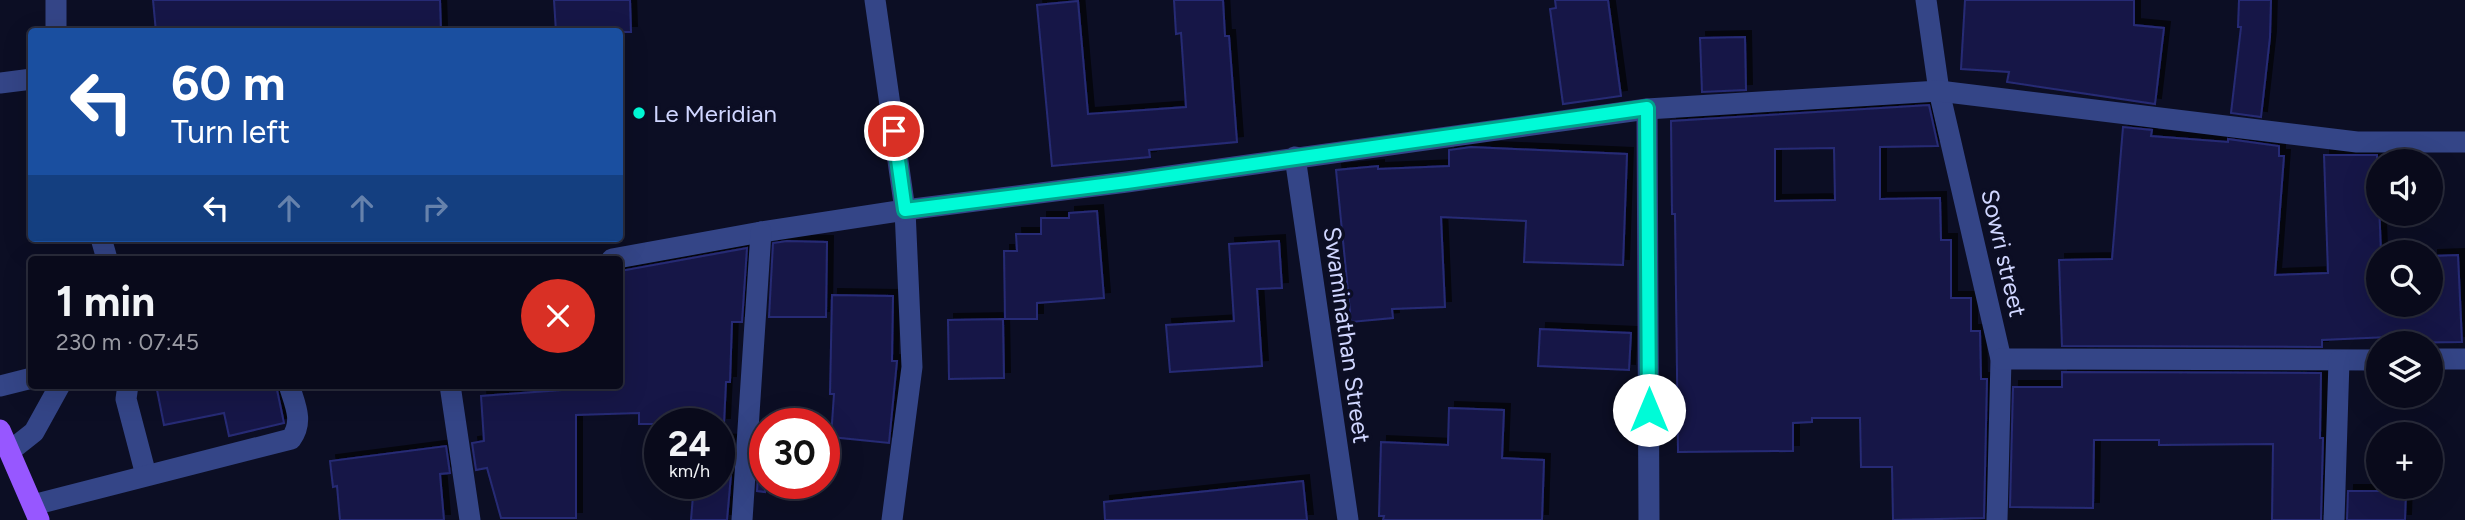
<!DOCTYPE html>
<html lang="en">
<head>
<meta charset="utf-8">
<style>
	:root { --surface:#090a1b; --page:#171828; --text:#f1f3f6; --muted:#999aa3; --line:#292b3a }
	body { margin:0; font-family:Figtree,sans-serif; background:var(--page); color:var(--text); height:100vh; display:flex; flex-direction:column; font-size:26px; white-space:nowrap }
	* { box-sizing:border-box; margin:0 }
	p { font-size:23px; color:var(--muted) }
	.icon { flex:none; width:38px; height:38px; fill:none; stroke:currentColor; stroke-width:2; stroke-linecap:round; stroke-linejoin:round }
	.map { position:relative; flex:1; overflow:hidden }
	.side { position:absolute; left:28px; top:256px; width:595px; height:133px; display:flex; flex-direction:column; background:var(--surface); border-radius:7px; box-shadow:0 7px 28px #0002,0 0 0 2px var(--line) }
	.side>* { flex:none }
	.banner { position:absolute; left:28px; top:28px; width:595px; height:214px; border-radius:7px; box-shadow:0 7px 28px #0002,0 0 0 2px var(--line); background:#1a4fa0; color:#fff; overflow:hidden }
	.fabs { position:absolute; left:2366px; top:149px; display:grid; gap:14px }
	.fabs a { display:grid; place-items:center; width:77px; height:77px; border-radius:50%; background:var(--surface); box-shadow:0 7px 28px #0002,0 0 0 2px var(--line); font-size:35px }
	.speed { position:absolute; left:644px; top:408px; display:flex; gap:14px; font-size:35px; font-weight:700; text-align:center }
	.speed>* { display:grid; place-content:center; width:91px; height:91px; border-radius:50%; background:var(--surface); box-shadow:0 7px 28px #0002,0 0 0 2px var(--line); line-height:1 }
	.speed small { font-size:18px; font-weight:400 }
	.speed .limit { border:10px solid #d22; background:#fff; color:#111 }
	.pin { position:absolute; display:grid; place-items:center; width:60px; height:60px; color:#fff; margin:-30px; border:4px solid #fff; border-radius:50%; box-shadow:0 2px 7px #0007 }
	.me { position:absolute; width:77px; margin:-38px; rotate:0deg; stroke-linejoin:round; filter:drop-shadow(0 0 5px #0008) }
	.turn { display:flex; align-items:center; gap:24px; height:147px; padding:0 28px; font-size:32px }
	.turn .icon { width:91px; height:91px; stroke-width:2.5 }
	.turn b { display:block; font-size:49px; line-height:60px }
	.lanes { display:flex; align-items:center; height:66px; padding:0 28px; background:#0003; justify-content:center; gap:35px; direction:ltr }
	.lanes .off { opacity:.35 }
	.round { display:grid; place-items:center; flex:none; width:74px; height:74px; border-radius:37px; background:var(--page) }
	.head { display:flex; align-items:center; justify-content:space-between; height:119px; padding:0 28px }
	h1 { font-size:42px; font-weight:700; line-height:52px }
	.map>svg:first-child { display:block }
	.building { fill:#171947; stroke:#272b75; stroke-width:2; fill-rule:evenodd; filter:url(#shadow) }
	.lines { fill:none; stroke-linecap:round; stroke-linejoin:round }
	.minor { stroke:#344587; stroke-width:21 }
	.major { stroke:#9757ff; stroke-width:21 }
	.route-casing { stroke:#00a38c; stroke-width:18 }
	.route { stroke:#00fbd7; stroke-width:12 }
	.poi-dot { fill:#00fbd7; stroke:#0c0e24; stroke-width:2.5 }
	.labels { text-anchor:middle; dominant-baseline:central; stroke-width:7; stroke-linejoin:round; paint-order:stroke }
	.poi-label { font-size:24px; fill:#d0d6ff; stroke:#0c0e24; text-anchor:start }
	.street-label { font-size:24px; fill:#d0d6ff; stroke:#0c0e24 }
</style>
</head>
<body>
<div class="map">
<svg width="2465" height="520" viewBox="0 0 2465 520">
	<defs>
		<filter id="shadow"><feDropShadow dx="6" dy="-6" stdDeviation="0" flood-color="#0009"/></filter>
	</defs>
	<rect width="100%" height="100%" fill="#0c0e24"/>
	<g class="building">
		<path d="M153,0H440L441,32H156Z"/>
		<path d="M554,0H630L631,32H556Z"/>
		<path d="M1174,0H1223L1225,36H1229L1237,142L1149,150L1150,157L1052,166L1037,5L1078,1L1088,114L1186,107L1181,33L1176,34Z"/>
		<path d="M1555,0H1608L1621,96L1563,104L1550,9L1556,8Z"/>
		<path d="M1965,0H2134V25L2164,28L2155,104L2007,82L2009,72L1961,69Z"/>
		<path d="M2239,0H2271L2270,37L2261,117L2231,113L2241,27H2238Z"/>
		<path d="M1745,37L1746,90L1702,92L1700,38Z"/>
		<path d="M1929,105L1938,146L1880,147V199L1940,198L1941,240H1951V298H1971V331H1980L1981,379H1987L1984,518L1893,520L1892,467H1861L1860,418H1812V422L1793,423V451L1678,452L1675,214H1672L1671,121ZM1834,148L1835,200L1775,201V149Z"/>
		<path d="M2123,127L2152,130L2151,136L2228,142V139L2279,146V156H2284L2275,275L2328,273L2324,155H2377L2381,252H2378V304H2433L2432,256L2458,255L2462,342L2389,343V337L2322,340V347L2062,346L2059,260L2112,259Z"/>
		<path d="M1471,147L1627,154L1623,265L1524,262L1526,221L1441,217L1445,307L1392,309L1393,318L1351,322L1336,170L1378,166V169L1449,166V150Z"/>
		<path d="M1097,211L1104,298L1037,303V319H1005L1004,251H1017L1016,234H1041V218H1069V213Z"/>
		<path d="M787,241L827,242L826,317H769L773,243Z"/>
		<path d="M1279,241L1282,288L1257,289L1262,366L1170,372L1166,325L1234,321L1229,244Z"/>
		<path d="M747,248L742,322H732L730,382H726L724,424H639V413L576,415V518H501L487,468L476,470L472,443L484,441L481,396L561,390V385H620V271Z"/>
		<path d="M832,295L893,296L892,361H897L889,443L831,437L834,394H830Z"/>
		<path d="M1003,319L1004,378L949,379L948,320Z"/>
		<path d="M1540,329L1631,333L1629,370L1538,366Z"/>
		<path d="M2062,372L2321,373L2320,438H2323L2321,520H2272L2273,444L2159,445V440H2094L2093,508L2010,507L2013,387H2062Z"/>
		<path d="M156,385H276L284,423L229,436L224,413L164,425Z"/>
		<path d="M1449,408L1504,410L1502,458L1544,460L1542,520H1383L1384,516H1379L1381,442L1448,445Z"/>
		<path d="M719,440L734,441L727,520H691L694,483H719Z"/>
		<path d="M760,443L765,444V492L757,491Z"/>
		<path d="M446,446L450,473L440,474L444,520H340L337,486L333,487L330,461Z"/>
		<path d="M1303,481L1307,520H1105L1104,502Z"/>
		<path d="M2348,491H2406L2405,520H2347Z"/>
	</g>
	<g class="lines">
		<g class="minor">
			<path d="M56,0V32"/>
			<path d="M875,0L905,210L912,367L892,520"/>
			<path d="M1926,0L1939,91L2001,359L1997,520"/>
			<path d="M0,83L32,79"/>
			<path d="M1647,109L1649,520"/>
			<path d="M1295,157L1348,520"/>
			<path d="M101,238L107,259"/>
			<path d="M612,259L761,232L905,210L1127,182L1647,109L1939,91L2357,142H2465"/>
			<path d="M2001,359L2378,360"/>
			<path d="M2431,359H2465"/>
			<path d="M128,385L126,399L146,475"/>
			<path d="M450,385L470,520"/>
			<path d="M0,386L32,378"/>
			<path d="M10,451L34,432L60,385"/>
			<path d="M33,505L291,439C304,421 295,405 289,385"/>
			<path d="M742,520L761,232"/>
			<path d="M2334,520L2339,361"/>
		</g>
		<path class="major" d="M0,430L39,520"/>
	</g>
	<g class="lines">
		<defs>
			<path id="route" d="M894,131L905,210L1127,182L1647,108L1649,410"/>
		</defs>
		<use href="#route" class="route-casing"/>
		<use href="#route" class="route"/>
	</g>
	<circle class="poi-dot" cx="639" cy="113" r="7"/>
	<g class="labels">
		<g class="poi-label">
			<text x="653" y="113">Le Meridian</text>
		</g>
		<g class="street-label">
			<text transform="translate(2004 253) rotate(77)">Sowri street</text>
			<text transform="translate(1347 335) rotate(82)">Swaminathan Street</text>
		</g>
	</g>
</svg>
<div class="fabs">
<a><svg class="icon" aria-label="sound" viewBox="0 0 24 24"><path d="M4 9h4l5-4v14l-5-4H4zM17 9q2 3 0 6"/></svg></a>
<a><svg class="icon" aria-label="search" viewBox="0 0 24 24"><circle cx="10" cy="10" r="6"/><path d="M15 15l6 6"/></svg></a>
<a><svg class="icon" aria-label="layers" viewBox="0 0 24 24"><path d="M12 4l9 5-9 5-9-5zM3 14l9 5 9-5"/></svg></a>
<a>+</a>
</div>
<div class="speed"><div>24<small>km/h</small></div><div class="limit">30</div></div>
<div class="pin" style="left:894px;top:131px;background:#d93025"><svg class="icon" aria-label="arrive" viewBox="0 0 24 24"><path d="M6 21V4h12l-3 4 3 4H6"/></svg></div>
<svg class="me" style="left:1649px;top:410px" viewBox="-20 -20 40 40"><circle r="19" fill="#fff"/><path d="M0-13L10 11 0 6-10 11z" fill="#00fbd7"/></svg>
<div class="banner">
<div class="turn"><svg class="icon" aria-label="left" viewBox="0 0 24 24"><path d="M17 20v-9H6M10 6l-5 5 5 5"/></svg><div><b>60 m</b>Turn left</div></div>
<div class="lanes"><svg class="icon" aria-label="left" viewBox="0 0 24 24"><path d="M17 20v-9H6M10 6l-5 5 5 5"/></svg><svg class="icon off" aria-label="ahead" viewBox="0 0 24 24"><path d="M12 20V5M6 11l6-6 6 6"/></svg><svg class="icon off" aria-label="ahead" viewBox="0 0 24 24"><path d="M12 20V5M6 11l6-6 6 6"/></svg><svg class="icon off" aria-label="right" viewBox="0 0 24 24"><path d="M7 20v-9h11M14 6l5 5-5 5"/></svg></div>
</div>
<section class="side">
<div class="head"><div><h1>1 min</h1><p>230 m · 07:45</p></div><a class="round" style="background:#d93025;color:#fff"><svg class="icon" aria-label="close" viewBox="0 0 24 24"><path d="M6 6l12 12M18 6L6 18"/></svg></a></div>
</section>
</div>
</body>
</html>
